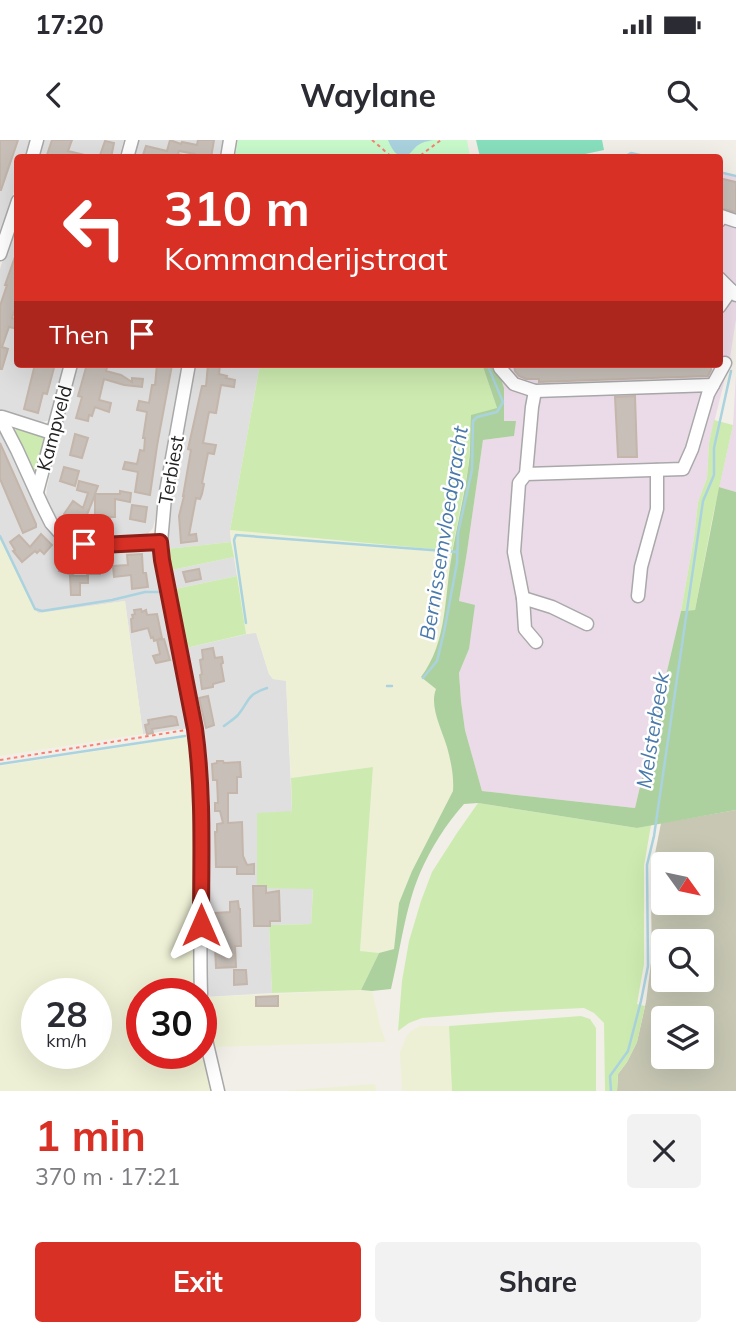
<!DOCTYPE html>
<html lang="en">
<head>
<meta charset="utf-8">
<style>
	:root { --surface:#fff; --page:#f2f2f3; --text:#2b2b33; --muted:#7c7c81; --accent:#d93025 }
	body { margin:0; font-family:Mulish,sans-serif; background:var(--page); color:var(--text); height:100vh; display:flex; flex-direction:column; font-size:26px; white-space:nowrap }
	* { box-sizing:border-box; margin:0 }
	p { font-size:23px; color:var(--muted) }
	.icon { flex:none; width:38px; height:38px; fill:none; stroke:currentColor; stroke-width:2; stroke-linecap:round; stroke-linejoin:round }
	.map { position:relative; height:951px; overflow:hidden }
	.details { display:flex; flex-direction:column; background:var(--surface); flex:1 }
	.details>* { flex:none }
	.guide { position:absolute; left:14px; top:14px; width:709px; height:214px; border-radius:7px; box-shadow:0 7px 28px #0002; background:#d93025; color:#fff; overflow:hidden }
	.needle { width:46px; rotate:123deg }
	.fabs { position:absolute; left:651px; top:712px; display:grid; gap:14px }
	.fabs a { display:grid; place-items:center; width:63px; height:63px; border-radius:7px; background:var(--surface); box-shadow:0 7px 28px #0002; font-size:35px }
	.speed { position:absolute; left:21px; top:838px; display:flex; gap:14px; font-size:35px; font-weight:700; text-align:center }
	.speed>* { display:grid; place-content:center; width:91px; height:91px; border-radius:50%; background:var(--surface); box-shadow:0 7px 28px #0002; line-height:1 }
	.speed small { font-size:18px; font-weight:400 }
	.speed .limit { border:10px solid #d22; background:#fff; color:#111 }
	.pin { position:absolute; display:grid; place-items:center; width:60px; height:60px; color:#fff; margin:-30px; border-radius:14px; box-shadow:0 4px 10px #0006 }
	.me { position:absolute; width:77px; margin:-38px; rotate:0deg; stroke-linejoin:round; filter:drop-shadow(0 0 5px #0008) }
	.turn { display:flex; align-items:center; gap:24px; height:147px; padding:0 35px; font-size:32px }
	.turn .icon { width:91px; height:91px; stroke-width:2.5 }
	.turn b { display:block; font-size:49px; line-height:60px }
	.then { display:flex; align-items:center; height:66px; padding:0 35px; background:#0003; gap:14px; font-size:26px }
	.round { display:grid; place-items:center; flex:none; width:74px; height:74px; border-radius:7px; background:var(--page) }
	.summary { display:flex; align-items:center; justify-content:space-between; height:119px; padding:0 35px }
	h1 { font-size:42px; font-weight:700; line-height:52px; color:var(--accent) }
	.button { display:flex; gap:14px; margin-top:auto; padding:14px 35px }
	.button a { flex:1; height:80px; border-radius:7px; background:var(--accent); color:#fff; font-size:28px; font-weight:700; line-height:80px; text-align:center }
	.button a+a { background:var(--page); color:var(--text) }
	.status { display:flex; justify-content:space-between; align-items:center; height:49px; padding:0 35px; background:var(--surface); direction:ltr }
	.status svg { height:19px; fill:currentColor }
	header { display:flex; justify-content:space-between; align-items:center; height:91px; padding:0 35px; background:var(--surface); font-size:32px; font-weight:700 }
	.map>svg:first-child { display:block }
	.residential { fill:#e0dfdf }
	.industrial { fill:#ebdbe8 }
	.construction { fill:#c7c7b4; fill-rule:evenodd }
	.farmland { fill:#eef0d5; fill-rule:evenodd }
	.grass { fill:#cdebb0 }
	.forest { fill:#add19e }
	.park { fill:#c8facc }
	.pitch { fill:#88e0be }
	.water { fill:#aad3df }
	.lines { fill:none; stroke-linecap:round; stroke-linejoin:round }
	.stream { stroke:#aad3df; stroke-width:2.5 }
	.building { fill:#c7bfb8; stroke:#c4b6ab; stroke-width:2 }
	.minor-casing { stroke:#a9a9a9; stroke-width:15 }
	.path { stroke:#fa8072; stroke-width:2; stroke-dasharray:3.5 3.5; stroke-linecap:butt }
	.minor { stroke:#fff; stroke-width:12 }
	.route-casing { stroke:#8d1f18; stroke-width:18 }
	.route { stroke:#d93025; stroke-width:12 }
	.labels { text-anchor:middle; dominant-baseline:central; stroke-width:5; stroke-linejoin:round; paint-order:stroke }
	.street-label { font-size:19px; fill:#222; stroke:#fff }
	.water-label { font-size:21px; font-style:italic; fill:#4a7aab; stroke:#fff }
</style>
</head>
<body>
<div class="status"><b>17:20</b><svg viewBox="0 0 49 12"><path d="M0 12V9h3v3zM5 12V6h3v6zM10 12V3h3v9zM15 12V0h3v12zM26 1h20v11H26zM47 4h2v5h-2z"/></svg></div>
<header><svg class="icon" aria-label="back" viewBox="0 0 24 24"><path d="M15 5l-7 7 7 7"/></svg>Waylane<svg class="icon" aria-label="search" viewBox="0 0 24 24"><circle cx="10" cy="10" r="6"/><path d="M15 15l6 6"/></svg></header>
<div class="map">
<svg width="736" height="951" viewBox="0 0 736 951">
	<rect width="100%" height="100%" fill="#f2efe9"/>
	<g class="residential">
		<path d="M0,0H31L25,17L18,18L17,42L0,96Z"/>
		<path d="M41,0H124L119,17L36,18Z"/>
		<path d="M138,0H224L221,17L132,18Z"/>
		<path d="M17,74L18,224H65L51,278L47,281L41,282L0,271V129Z"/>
		<path d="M77,224H183L157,371L153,388L146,396L115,399H86L74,395L62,387L53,376L46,359L47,347Z"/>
		<path d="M194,224H260L230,390L231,402L166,409L167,383Z"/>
		<path d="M0,288L59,399L70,406L85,410L106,411L154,409L190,588L143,594L125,461L38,474L0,399Z"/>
		<path d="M234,417L237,436L170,450L167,431Z"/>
		<path d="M256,492L269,534L273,539L286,540L292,671L258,748H313L311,784L269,785L272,853L205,857V629L182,509Z"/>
	</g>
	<g class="industrial">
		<path d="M719,33L736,37V179L730,218L709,303L707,338L698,362L694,398L681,471L635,668L482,651L465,590L461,561L459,533L469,509L459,461L467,412L483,300L514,296L504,281V248L496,224H719Z"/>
		<path d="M736,235V352L719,347L733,285Z"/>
	</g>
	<path class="construction" d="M736,670V951H617L618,934L627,922L637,902L646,862L652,815L651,762L655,743L653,724L661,683ZM663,724H702V763H663ZM663,802H702V840H663ZM663,878H702V917H663Z"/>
	<g class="farmland">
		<path d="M230,390L452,411L444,485L438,506L430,526L422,537L436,549L454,638L453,651L412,731L399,763L394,809L379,813L360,812L373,627L291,638L286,541L273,539L269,534L256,493L246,494Z"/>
		<path d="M0,399L38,473L125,461L143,594L0,616Z"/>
		<path d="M192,596L197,666L196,854H142V914H201V898L212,951H0V626ZM37,854H96V914H37Z"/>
		<path d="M361,850L372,851L380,885L386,902L214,907L208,857Z"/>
		<path d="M420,886H449L452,951H402L400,912L406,897L411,891Z"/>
		<path d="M375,944L376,951H282Z"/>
	</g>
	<g class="grass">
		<path d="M260,224H482L497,268L470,305L468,329L452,411L230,390Z"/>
		<path d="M714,280L733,285L712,380L695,470L681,471L694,398L698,362L707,338L709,303Z"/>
		<path d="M17,288L39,293L46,302L38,331H33L14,292Z"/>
		<path d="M231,402L234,417L167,431L166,409Z"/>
		<path d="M237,436L246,494L182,509L170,450Z"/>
		<path d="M373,627L360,811L379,813L361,850L272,853L269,785L311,784L313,749L257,748V673L292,671L291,638Z"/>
		<path d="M478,663L637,688L651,685L644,726V824L637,864L645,866L637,902L627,922L618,934L617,951H605L604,883L594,873L584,868L499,872L422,878L409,883L398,891L402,841L409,801L421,761L432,732L457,693Z"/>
		<path d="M581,876L590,879L596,888V951H452L449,886Z"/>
	</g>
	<path class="forest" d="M482,224H496L504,248V281H516L514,296L483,300L467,412L459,461L475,465L469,509L459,533L461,561L465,590L482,651L635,668L681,471L695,470L719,347L736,352V670L637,688L478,663L464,664C446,684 431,708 420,733C405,768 400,812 391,849L372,851L361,850L379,813L394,809L399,763L412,731L453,651C454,636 451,622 447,607C442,590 429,566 436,549L421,537C448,501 444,456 452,414C457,385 464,357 468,329C471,311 470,293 471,275L497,268Z"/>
	<path class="park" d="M238,0H467L470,17L235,18Z"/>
	<path class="pitch" d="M476,0H602L604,10L571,17H480Z"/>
	<path class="water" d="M388,0H433C430,1 426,1 422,3C416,5 413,11 408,15C398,21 391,8 388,0Z"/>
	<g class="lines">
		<g class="stream">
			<path d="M622,18L631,13L653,18"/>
			<path d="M719,32L736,36"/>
			<path d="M0,396L35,469L42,471L112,460L145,452H159"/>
			<path d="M246,483L234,400L236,395L457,412"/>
			<path d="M423,538L437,521L444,492L457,423L458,393L472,330L473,281L477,277L497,272L503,262L487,224"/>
			<path d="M387,546H392"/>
			<path d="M224,586C229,582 234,579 238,575C250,560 246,555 267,548"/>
			<path d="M0,624L185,596"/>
			<path d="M611,951L610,936L628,911L641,861L648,826L647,725L654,696L703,361L714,335V308L731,231"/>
		</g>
	</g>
	<g class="building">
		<path d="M0,0H18L1,50H0Z"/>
		<path d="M52,0H72L68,11L85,15V18H46Z"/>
		<path d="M170,0L181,4L182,2L197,5L198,0H214L211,18H194L195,14L179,11L178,14L182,15V18H142L146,6L167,11Z"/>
		<path d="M105,1L114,3L111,18H99Z"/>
		<path d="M719,38L736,42V72L719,68Z"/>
		<path d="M16,114H18V161L12,178L18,180V189L9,187L2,207L8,209L2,229H0V166L7,145H5Z"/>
		<path d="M35,224H55L47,254L43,253L38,273L24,269Z"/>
		<path d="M87,224H108L106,231L121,235L132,242V238L143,239L142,247L124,245L104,239L99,260L111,263L109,272L95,267L92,276L89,275L88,281L76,278L82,257L78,256Z"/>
		<path d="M157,224L172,225L157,306L150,355L135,352L138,332L123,329L125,322L137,324L140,310L144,311L145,298H143L147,272L137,270L139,261L149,263L152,245H155Z"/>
		<path d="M208,224L220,225L219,234L227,236L226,238L235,240L234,247L221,245L216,273L209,272L203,303L216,305L214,314L208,313L202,343L204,344L202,354L200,359L196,358L192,379L189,395L196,394L197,401L181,403L179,376L184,356H183L191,310L188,309L202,246H206Z"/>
		<path d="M514,224H711V230L708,236L539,242V239H526L519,236L515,231Z"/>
		<path d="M635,256L637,317H618L615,257Z"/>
		<path d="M75,294L88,298L82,318L70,315Z"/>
		<path d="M0,303L36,384V387L23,393L0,339Z"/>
		<path d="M64,327L79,331L75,346L60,341Z"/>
		<path d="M79,341L98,346L95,354H120V351L131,353L130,362L115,359V377H110V388L95,389V355L82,387L64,374L73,361L83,368L88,353L77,350Z"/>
		<path d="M132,365L147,367L145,382L130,379Z"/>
		<path d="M41,394L52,405L44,414L40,410L37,413L35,411L22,422L13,411L15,410L10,402L19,395L30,407Z"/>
		<path d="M65,413L78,417L73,435L59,431Z"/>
		<path d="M142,414L143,433H146L148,447L132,449L131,435L114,437L113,426L128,425L127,415Z"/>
		<path d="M86,417H102L103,429H100V434H87Z"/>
		<path d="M199,429L201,439L186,442L183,432Z"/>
		<path d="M70,436H88V443H80V455H71Z"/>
		<path d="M141,469L142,472L146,470L147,475L157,474L162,498L154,501L153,497L151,498L148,488L132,492L131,479L133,478L132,475L135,474L134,470Z"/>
		<path d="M164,499L170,520L156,523L153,516L160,514L157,500Z"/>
		<path d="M213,508L215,518L222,517L223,523L221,524L224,541L213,544V547L202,549L200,535L202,534L200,520L203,519L202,510Z"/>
		<path d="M208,556L214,585L206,588L199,558Z"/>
		<path d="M171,576L176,577L178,585L152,589L153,593L147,594L145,585L149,584L148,580Z"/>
		<path d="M217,621H223L224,623L240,622L241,637H237V653H228V683L242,682L243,716L247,725L254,724V734H237V727H216L215,692H217V684L223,683L220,671H215V663H218L217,640H213L212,624L217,623Z"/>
		<path d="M253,746H266V753L279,751L280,781H270V786H254Z"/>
		<path d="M238,761L239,769H240L241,806H235L236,827L216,828L215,806H222L224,792L211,793L210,774H215V773L230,772V762Z"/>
		<path d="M234,830H246L247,844L234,845Z"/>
		<path d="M278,856V866H256V857Z"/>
	</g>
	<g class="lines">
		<defs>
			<g id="minor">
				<path d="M32,18L37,0"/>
				<path d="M127,18L132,0"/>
				<path d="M227,18L230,0"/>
				<path d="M719,81L721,76L736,81"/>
				<path d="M0,114L18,61"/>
				<path d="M719,138L731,150"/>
				<path d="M719,167L731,150L736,155"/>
				<path d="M189,224L165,357L161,402L162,420L195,589C207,677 198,766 201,854"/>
				<path d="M499,224L500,228L514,244L535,251L713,245"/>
				<path d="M0,277L17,310L43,367L51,383L60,393L84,404L101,405L161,402"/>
				<path d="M2,277L52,293"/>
				<path d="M526,334L532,267L535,251"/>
				<path d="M37,352L71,224"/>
				<path d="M638,456L641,427L657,369V330"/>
				<path d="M523,458L552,467L587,484"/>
				<path d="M536,502L525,489L523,458L514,412L519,343L526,334L683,329L692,309L708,254L725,223"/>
				<path d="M201,859L207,904L218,951"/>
			</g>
		</defs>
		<use href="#minor" class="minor-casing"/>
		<g class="path">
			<path d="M372,0L393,18"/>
			<path d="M414,18L421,15L441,0"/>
			<path d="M0,620L186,590"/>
		</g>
		<use href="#minor" class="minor"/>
	</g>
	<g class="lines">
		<defs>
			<path id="route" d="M84,404L101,405L160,402L162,420L195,589C204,654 201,719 201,785"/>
		</defs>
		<use href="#route" class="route-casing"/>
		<use href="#route" class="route"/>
	</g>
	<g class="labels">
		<g class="street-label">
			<text transform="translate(54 288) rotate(-75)">Kampveld</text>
			<text transform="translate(171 330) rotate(-80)">Terbiest</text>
		</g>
		<g class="water-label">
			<text transform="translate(443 393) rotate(-81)">Bernissemvloedgracht</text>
			<text transform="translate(652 590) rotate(-81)">Melsterbeek</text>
		</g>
	</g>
</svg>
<div class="fabs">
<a><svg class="needle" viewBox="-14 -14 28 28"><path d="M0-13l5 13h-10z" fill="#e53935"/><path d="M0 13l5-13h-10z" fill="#7c7c81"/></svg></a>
<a><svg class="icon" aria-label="search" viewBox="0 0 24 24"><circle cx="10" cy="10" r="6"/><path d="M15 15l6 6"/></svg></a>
<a><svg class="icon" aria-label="layers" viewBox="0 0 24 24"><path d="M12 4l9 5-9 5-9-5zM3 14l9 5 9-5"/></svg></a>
</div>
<div class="speed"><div>28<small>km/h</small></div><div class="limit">30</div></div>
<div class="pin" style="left:84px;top:404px;background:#d93025"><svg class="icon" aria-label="arrive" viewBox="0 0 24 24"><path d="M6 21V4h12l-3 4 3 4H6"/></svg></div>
<svg class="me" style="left:201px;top:785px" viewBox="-20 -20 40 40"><path d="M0-17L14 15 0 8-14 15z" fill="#d93025" stroke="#fff" stroke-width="4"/></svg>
<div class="guide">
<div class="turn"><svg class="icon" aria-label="left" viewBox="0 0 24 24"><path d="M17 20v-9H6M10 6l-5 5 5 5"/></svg><div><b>310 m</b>Kommanderijstraat</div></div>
<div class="then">Then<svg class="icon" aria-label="arrive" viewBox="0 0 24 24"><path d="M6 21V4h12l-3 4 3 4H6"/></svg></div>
</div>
</div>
<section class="details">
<div class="summary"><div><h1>1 min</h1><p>370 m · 17:21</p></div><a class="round"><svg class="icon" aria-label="close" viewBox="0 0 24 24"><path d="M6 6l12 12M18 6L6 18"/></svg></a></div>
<div class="button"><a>Exit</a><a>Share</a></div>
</section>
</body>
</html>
